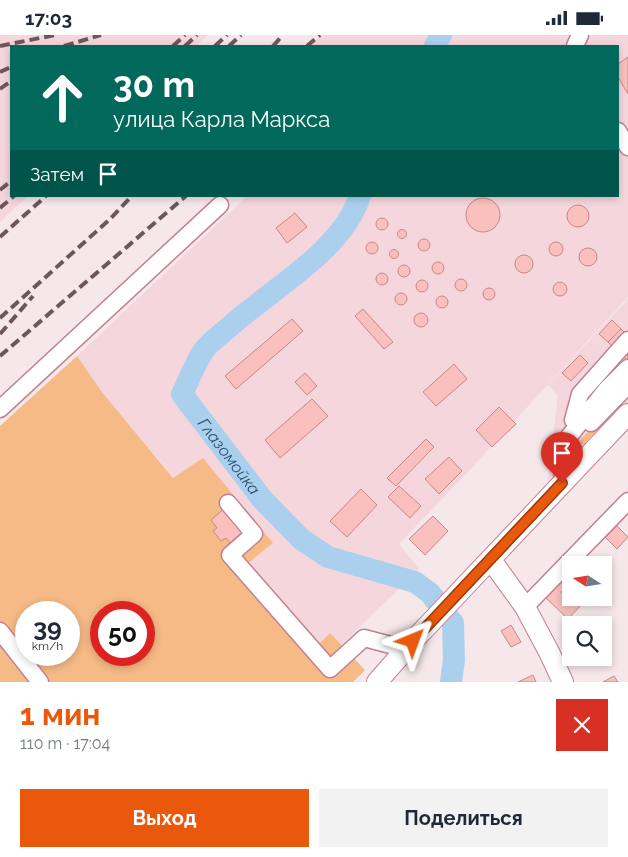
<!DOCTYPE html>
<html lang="ru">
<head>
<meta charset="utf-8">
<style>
	:root { --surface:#fff; --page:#f2f2f3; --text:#1f2937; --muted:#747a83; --accent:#ea580c }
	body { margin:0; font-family:Raleway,sans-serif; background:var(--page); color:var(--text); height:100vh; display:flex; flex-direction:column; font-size:19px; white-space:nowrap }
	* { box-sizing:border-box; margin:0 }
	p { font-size:16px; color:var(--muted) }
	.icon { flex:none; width:28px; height:28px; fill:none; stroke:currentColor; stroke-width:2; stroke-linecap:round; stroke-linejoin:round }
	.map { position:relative; height:647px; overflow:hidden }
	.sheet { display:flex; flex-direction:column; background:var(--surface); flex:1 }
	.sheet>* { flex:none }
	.hud { position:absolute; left:10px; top:10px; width:609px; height:152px; border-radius:0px; box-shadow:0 2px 8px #0003; background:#00695c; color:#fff; overflow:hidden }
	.needle { width:32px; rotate:282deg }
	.buttons { position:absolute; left:562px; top:521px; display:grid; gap:10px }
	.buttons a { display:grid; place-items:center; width:50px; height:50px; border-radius:0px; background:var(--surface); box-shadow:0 2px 8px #0003; font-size:25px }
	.speed { position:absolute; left:15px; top:566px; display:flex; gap:10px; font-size:25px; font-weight:700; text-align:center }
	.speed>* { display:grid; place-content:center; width:65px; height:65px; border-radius:50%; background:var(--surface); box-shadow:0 2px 8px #0003; line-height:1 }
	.speed small { font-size:12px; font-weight:400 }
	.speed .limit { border:8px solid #d22; background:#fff; color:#111 }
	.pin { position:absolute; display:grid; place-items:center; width:42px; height:42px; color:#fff; margin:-51px -21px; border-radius:50% 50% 50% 0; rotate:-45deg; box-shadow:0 0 5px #0007 }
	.pin .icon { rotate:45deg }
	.me { position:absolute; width:55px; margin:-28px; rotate:44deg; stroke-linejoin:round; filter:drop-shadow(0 0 4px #0008) }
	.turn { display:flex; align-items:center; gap:18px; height:105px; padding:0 20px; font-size:22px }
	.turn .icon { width:65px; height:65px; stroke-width:2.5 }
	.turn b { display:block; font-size:35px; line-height:42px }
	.then { display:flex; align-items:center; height:48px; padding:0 20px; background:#0003; gap:10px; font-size:19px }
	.round { display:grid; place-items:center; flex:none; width:52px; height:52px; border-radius:0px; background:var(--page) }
	.overview { display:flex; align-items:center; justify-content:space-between; height:85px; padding:0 20px }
	h1 { font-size:30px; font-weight:700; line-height:38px; color:var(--accent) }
	.action { display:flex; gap:10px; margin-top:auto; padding:10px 20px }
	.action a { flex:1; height:58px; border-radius:0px; background:var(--accent); color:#fff; font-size:20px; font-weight:700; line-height:58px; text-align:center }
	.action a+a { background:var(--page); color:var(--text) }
	.status { display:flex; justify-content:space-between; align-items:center; height:35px; padding:0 25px; background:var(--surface); direction:ltr }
	.status svg { height:14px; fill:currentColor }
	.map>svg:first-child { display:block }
	.built { fill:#f6d6dd }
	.green { fill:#f5ba85; fill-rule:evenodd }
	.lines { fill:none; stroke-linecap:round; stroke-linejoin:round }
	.river { stroke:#abd0ee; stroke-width:22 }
	.building { fill:#f9c0bd; stroke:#c98784 }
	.minor-casing { stroke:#c28192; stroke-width:19 }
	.major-casing { stroke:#c28192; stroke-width:22 }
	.minor { stroke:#fff; stroke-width:16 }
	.major { stroke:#fff; stroke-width:20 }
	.rail { stroke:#6e575c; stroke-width:4; stroke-dasharray:10 5; stroke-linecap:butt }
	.route-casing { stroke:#983908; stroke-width:12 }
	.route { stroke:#ea580c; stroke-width:9 }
	.labels { text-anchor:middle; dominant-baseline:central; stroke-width:4.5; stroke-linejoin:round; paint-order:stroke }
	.water-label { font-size:16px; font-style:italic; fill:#254f6e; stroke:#f8f8f8 }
</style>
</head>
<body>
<div class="status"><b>17:03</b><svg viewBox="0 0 49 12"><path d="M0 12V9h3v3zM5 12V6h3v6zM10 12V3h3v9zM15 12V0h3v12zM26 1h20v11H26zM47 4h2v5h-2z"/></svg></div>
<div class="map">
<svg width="628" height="647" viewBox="0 0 628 647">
	<rect width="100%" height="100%" fill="#f5e7ea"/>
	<g class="built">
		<path d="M0,0H208L196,11H11V161H28L0,187Z"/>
		<path d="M321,0H628V262L465,440L399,509L419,534L341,610L330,599L316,612L245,532L273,508L203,423L174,443L102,357L77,321L245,163L244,161H618V11H310Z"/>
		<path d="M628,264V379L546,465L558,360L548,350Z"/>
	</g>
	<g class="green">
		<path d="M77,321L102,357L173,443L203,423L273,508L245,531L316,612L330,598L365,635L353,647H0V391ZM26,578H69V620H26ZM101,578H144V620H101Z"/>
		<path d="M628,356V363L584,409H582L580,407L581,404Z"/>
	</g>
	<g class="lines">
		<g class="river">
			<path d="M435,11L441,0"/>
			<path id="s1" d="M360,161C341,218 269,255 227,294C220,300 210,307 204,315C195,328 189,345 182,359L262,464L301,504L328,522L415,547L430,558L453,588L454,625L451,647"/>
		</g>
	</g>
	<g class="building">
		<path d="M628,22V59L618,42V29Z"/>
		<circle cx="483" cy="180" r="17"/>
		<circle cx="578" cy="181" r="11"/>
		<path d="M295,178L307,192L287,208L276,193Z"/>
		<circle cx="382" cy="189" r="6"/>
		<circle cx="402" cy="199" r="4.5"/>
		<circle cx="424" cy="210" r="6"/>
		<circle cx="556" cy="214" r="7"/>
		<circle cx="372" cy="213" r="6"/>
		<circle cx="588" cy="222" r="9"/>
		<circle cx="394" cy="219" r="4.5"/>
		<circle cx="524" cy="229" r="9"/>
		<circle cx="438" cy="233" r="6"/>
		<circle cx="404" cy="236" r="6"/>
		<circle cx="382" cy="244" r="6"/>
		<circle cx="461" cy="250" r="6"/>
		<circle cx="422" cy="251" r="6"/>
		<circle cx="560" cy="254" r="7"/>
		<circle cx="489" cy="259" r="6"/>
		<circle cx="401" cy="264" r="6"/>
		<circle cx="442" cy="267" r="6"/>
		<path d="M363,274L393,307L384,314L355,281Z"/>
		<circle cx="421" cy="285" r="7"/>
		<path d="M292,284L303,296L236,354L225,341Z"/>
		<path d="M612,285L621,294L608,307L599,299Z"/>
		<path d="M621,294L628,301V326L608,307Z"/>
		<path d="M580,320L588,328L571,346L562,338Z"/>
		<path d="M454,329L467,344L436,371L423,357Z"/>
		<path d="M305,338L317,351L307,360L295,347Z"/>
		<path d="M312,364L328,381L280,423L265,405Z"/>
		<path d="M499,372L516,389L492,412L476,395Z"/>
		<path d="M426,404L434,412L396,451L387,443Z"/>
		<path d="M449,422L462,436L439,459L425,444Z"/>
		<path d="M399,451L421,471L410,483L388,462Z"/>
		<path d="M361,454L377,470L347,502L330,486Z"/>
		<path d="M226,472L245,495L230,508L226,503L221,506L213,496L217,493L211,485Z"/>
		<path d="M433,481L448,496L425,520L409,504Z"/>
		<path d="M617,491L628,502L617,514L605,502Z"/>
		<path d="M561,545L567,551L561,557L567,564L571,559V562H577L583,568L568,584L545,562Z"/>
		<path d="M511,590L521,607L511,612L501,596Z"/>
		<path d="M533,640L536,647H518Z"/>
		<path d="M614,641L618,647H603Z"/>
	</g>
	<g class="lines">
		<defs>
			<g id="minor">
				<path d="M575,11L580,0"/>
				<path d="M618,96L628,112"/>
				<path d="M0,374L220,170"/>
				<path d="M573,385L580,359L628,305"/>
				<path d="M591,388L628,350"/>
				<path d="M562,448L567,404L606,355L628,333"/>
				<path d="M228,468L254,499L230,520L330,634L364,603L406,614"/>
				<path d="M525,572L628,466"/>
				<path d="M0,596L40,647"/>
			</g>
			<g id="major">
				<path d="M491,525L525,572L549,617L563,647"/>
				<path d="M377,647L413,606L628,379"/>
			</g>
		</defs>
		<use href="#minor" class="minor-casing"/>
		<use href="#major" class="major-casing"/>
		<use href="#minor" class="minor"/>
		<use href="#major" class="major"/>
		<g class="rail">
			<path d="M0,11L55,0"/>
			<path d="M64,11L101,0"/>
			<path d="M173,11L185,0"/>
			<path d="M185,11L197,0"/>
			<path d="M215,11L227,0"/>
			<path d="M229,11L241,0"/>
			<path d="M273,11L283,0"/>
			<path d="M307,11L320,0"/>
			<path d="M0,37L11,32"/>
			<path d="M0,54L11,46"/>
			<path d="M0,155L11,146"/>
			<path d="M0,173L14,161"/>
			<path d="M0,202L46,161"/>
			<path d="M0,283L108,186L132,161"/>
			<path d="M0,299L33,261"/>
			<path d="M0,321L186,161"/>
		</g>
	</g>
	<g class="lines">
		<defs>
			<path id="route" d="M413,606L562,448"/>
		</defs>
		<use href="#route" class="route-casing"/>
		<use href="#route" class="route"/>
	</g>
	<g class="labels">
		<g class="water-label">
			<text stroke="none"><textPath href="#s1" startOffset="349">Глазомойка</textPath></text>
		</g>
	</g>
</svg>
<div class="buttons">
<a><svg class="needle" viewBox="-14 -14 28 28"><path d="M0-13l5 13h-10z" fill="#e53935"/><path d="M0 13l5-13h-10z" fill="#747a83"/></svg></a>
<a><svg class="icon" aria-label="search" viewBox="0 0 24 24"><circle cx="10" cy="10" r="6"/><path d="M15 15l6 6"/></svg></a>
</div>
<div class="speed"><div>39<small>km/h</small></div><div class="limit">50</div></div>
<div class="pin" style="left:562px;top:448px;background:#d93025"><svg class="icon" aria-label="arrive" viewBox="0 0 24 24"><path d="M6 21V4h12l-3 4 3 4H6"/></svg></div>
<svg class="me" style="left:413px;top:606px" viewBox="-20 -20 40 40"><path d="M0-17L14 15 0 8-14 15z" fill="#ea580c" stroke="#fff" stroke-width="4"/></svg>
<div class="hud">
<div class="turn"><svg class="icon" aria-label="ahead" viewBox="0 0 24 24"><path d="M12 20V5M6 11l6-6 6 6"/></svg><div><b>30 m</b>улица Карла Маркса</div></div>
<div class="then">Затем<svg class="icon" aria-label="arrive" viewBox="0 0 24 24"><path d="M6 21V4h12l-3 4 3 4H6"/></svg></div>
</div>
</div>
<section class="sheet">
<div class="overview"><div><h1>1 мин</h1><p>110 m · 17:04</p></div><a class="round" style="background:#d93025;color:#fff"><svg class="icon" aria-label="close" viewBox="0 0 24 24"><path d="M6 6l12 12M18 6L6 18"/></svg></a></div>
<div class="action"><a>Выход</a><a>Поделиться</a></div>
</section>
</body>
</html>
